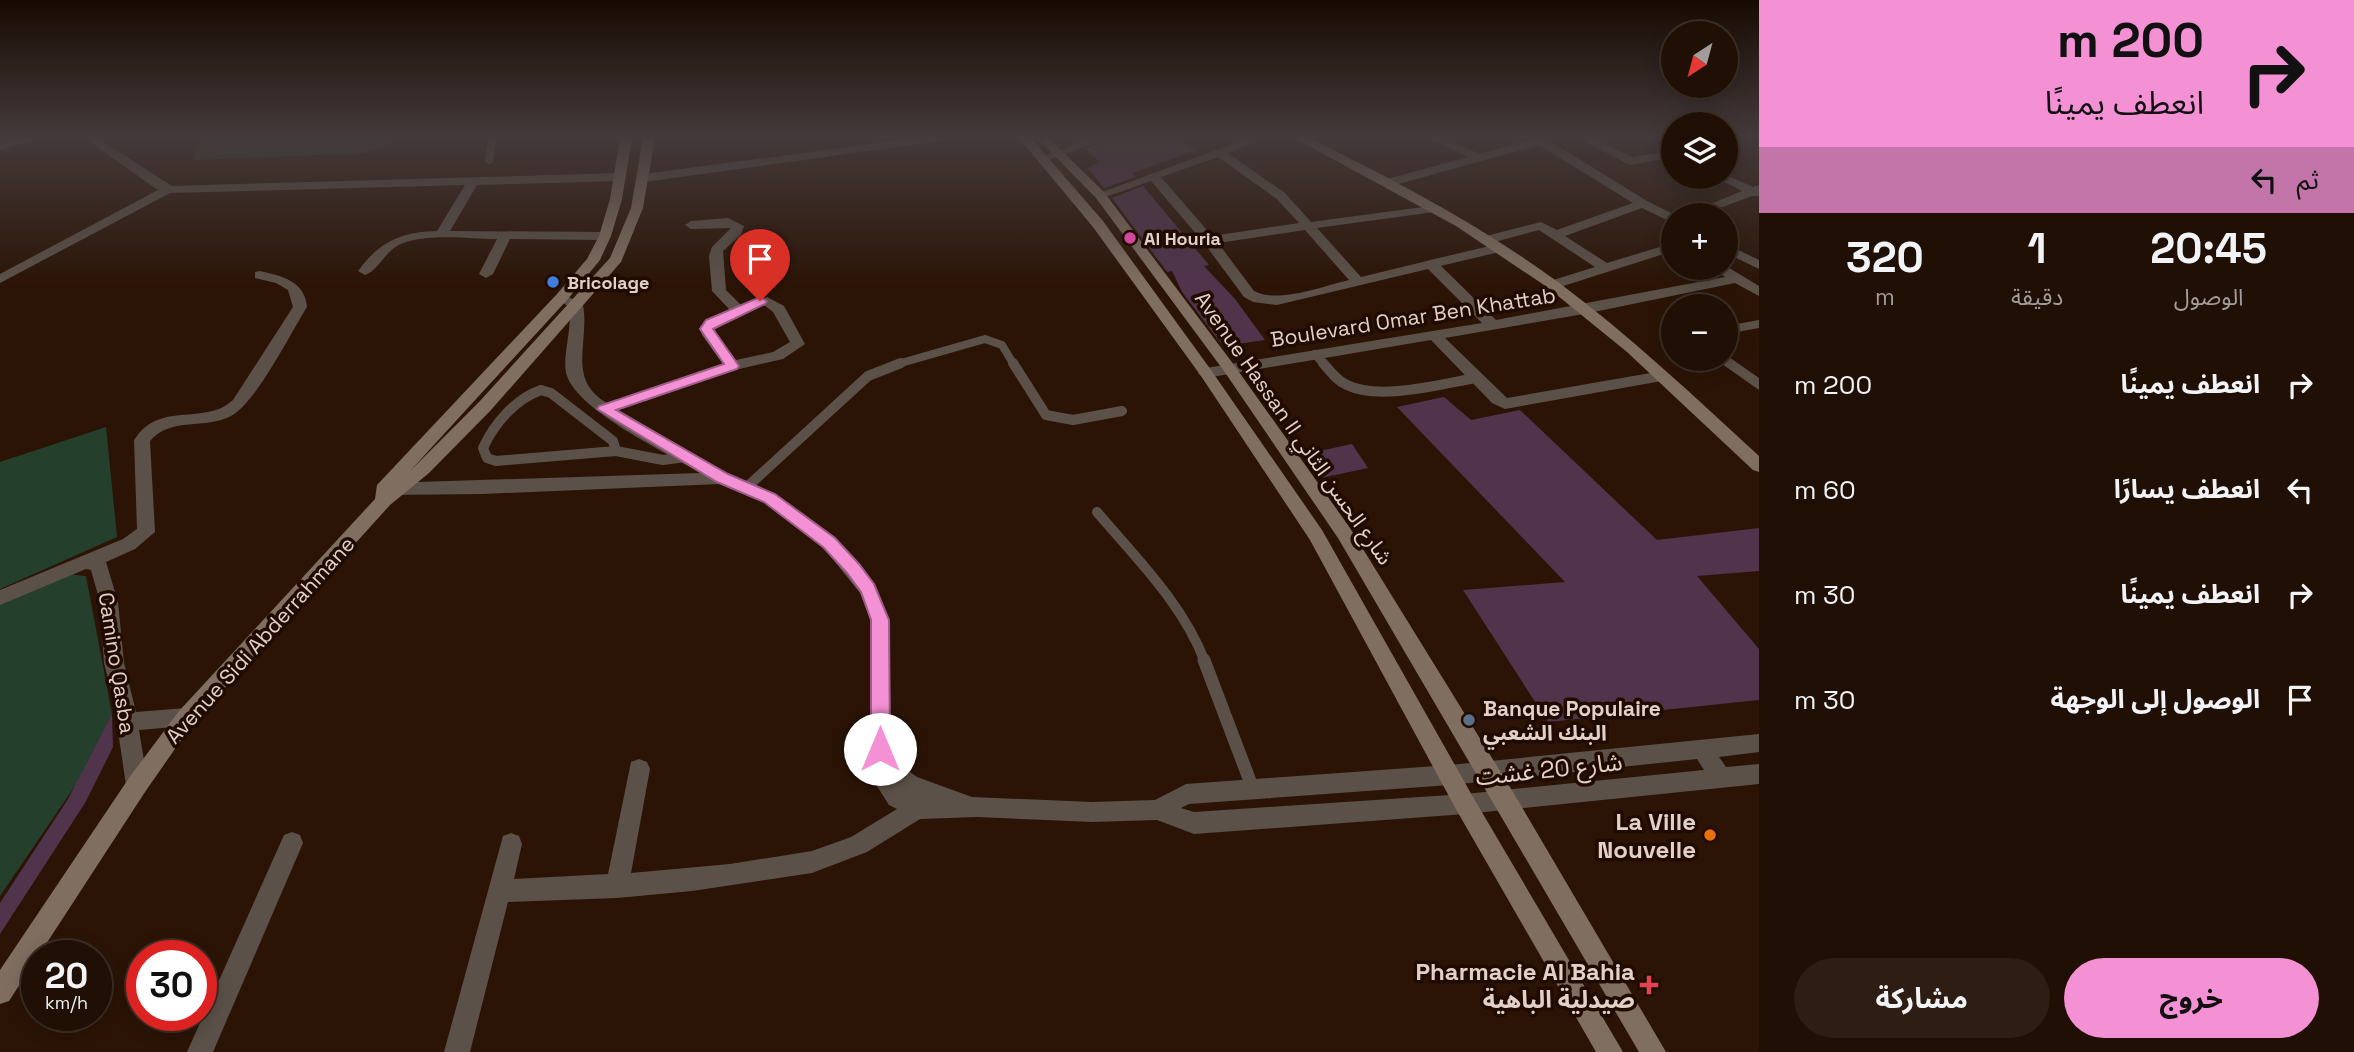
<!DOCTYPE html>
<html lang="ar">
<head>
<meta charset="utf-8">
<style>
	:root { --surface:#200f04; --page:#2d1d13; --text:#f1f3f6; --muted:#a29c9a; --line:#3d2f26; --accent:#f491d4 }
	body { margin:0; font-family:"Space Grotesk","Noto Sans Arabic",sans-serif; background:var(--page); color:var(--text); direction:rtl; height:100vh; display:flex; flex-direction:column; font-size:26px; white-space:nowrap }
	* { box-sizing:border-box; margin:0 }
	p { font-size:23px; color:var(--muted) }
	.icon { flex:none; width:38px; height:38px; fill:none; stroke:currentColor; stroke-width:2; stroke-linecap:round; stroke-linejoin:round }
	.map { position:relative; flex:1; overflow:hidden; direction:ltr }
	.panel { display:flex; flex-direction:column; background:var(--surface); width:595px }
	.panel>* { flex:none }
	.banner { background:#f491d4; color:#111; overflow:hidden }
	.needle { width:46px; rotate:216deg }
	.fabs { position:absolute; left:1661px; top:21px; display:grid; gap:14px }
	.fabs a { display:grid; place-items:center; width:77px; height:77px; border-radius:50%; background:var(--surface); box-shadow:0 4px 18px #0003,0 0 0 2px var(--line); font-size:35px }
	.speed { position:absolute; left:21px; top:940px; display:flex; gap:14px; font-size:35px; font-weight:700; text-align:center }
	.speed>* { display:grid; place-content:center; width:91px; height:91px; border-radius:50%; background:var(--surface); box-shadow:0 4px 18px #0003,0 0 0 2px var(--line); line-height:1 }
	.speed small { font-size:18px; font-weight:400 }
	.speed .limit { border:10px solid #d22; background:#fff; color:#111 }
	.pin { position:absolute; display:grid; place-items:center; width:60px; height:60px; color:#fff; margin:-72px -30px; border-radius:50% 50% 50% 0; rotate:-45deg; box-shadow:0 0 7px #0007 }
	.pin .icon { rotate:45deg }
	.me { position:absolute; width:77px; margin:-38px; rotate:0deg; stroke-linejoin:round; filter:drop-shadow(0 0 5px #0008) }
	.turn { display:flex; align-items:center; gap:24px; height:147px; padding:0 35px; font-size:32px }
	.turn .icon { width:91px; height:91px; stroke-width:2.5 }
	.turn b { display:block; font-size:49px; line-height:60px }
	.then { display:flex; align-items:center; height:66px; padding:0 35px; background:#0003; gap:14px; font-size:26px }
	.eta { display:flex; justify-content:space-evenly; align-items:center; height:119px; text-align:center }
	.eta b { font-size:42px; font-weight:700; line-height:49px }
	.action { display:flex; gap:14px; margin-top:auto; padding:14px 35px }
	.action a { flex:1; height:80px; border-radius:42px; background:var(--accent); color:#111; font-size:28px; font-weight:700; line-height:80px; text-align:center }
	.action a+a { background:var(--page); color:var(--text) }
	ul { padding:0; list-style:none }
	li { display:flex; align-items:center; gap:21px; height:105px; padding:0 35px }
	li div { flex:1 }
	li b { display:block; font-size:26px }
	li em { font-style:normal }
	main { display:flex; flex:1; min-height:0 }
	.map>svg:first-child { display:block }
	.green { fill:#253f2d }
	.building { fill:#50344c }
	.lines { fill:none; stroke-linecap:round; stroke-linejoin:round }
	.lane-far2 { stroke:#5b5148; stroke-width:8 }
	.lane-far1 { stroke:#5b5148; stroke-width:10 }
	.lane { stroke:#5b5148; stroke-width:13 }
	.street { fill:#5b5148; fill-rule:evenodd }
	.secondary { fill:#806f61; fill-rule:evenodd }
	.route { fill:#f491d4; stroke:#9f5e8a; stroke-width:2 }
	.hotel-dot { fill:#d1479c; stroke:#210b01; stroke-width:2.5 }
	.shop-dot { fill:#3f7fe0; stroke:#210b01; stroke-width:2.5 }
	.service-dot { fill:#5c6f8a; stroke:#210b01; stroke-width:2.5 }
	.food-dot { fill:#e8710a; stroke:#210b01; stroke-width:2.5 }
	.health-dot { fill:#e0444e; stroke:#210b01; stroke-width:2.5 }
	.labels { text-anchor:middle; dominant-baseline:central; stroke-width:7; stroke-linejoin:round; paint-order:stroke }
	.far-poi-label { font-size:18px; font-weight:bold; fill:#e2d1c8; stroke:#210b01; text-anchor:start }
	.street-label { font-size:21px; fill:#e2d1c8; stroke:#210b01 }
	.poi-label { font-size:21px; font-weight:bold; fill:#e2d1c8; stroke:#210b01; text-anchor:start }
	.near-street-label { font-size:24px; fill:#e2d1c8; stroke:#210b01 }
	.near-poi-label { font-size:24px; font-weight:bold; fill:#e2d1c8; stroke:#210b01; text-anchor:end }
</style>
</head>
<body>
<main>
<section class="panel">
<div class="banner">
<div class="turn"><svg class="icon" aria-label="right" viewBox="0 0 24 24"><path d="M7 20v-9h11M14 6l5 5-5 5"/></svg><div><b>200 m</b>انعطف يمينًا</div></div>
<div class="then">ثم<svg class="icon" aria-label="left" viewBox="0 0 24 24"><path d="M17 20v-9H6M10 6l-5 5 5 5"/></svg></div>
</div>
<div class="eta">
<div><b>20:45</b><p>الوصول</p></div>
<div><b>1</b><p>دقيقة</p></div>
<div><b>320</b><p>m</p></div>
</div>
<ul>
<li><svg class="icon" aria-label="right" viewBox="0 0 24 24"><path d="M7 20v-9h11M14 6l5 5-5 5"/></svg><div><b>انعطف يمينًا</b></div><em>200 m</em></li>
<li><svg class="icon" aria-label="left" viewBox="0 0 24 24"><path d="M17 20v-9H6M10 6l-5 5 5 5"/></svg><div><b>انعطف يسارًا</b></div><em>60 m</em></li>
<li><svg class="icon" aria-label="right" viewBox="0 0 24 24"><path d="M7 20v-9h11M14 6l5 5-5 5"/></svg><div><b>انعطف يمينًا</b></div><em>30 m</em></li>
<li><svg class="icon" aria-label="arrive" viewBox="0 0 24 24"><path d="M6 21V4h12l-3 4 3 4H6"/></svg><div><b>الوصول إلى الوجهة</b></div><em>30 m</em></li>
</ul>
<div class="action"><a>خروج</a><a>مشاركة</a></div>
</section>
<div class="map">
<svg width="1759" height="1052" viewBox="0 0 1759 1052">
	<rect width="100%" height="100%" fill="#2b1406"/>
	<g class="green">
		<path d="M197,138H405L364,153L194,160L199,139Z"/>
		<path d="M106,427L117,537L0,589V462Z"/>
		<path d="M68,574L86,576L112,714L75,786L0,896V599Z"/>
	</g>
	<g class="building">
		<path d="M1112,138H1174L1196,150L1133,173L1136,177L1104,188L1088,168L1100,162L1086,149Z"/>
		<path d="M1143,186L1209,265L1204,266L1235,299L1265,340L1223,346L1182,292L1172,271L1167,272L1112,198Z"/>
		<path d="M1444,397L1471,420L1520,410L1657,540L1759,528V571L1697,576L1759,649V700L1548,722L1463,590L1565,582L1397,407Z"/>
		<path d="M1352,444L1368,468L1321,478L1301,455Z"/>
		<path d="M112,714L113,747L85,803L0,934V903L68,799Z"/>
	</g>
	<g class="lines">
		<g class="lane-far2">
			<path d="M489,160L493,138"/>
			<path d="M1431,264L1499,248"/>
			<path d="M1315,354L1324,365"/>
			<path d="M894,365L985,339L1002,345L1014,365"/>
		</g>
		<g class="lane-far1">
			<path d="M1013,363L1046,415L1073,420L1122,411"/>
			<path d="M1323,363C1330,371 1337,381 1347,385C1379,401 1441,384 1476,378"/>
			<path d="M541,390L551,393L613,441L616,451L496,461L487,458L483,448C494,424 515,399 541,390Z"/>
			<path d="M616,451L663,460L686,457"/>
			<path d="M747,487L868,376L901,363"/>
			<path d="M1097,512C1137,559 1183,604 1205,662"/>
		</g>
		<path class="lane" d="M1204,660L1253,789"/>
		<g class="street">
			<path d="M24,138H43L0,150V144Z"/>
			<path d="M84,138H97L172,186L620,173L626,177L620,181L477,185L450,231L605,232L611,236L605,240L510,239L493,274L486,278L479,274L497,239C470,239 421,232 397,246C385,253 377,271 365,275L358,271C379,242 401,232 437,231L465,185L170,193L0,283V274L158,190Z"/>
			<path d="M916,138H946L940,141L644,182L638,178L644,174Z"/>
			<path d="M1092,138H1109L1046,161L1036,159Z"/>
			<path d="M1249,138H1265L1228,153L1285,193L1311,222L1438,205V211L1434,212L1317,228L1361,277L1431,260L1436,261L1496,320L1725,277L1712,268L1726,266L1759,286V296L1735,283L1584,314L1445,338L1507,398L1662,371L1670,376L1662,381L1505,409L1492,403L1431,340L1206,378L1201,376L1198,373L1201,370L1206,368L1482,323L1428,269L1277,305L1253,302L1244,297L1204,243L1151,181L1100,199L1094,195ZM1218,157L1277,199L1299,223L1212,236L1161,177ZM1305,230L1349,280C1323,286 1278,304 1254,291L1218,243Z"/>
			<path d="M1430,138H1445L1480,154L1536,138H1556L1550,141L1647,201L1675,215H1673V223L1642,208L1565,236L1607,263L1673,243V251L1557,288H1547V282L1595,267L1539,230L1487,244L1481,240L1482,237L1541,222L1557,230L1633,203L1539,145L1395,185H1387V179L1468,157Z"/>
			<path d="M1578,138H1592L1632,157L1673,151V157L1630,165Z"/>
			<path d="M1726,175L1753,187L1759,185V196H1752L1701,215H1684L1742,191L1715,177H1726Z"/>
			<path d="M728,218L744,226L741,235L723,251L726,290L741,305L767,297L784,306L805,344L783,359L735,370L619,410L728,474L776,494L835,537L875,584L889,620L891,758L917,777L972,797L1092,802L1155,800L1186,784L1450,765L1759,734V752L1719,757L1726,767L1759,764V784L1465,814L1194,834L1157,820L1092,822L977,817L920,819L867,852L812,873L692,891L617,898L508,902L470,1052H444L503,836L511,833L519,836L522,844L514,879L608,874L631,762L639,759L647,762L650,769L631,873L730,864L812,851L851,837L897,809L889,805L870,775L871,620L860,593L823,547L764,502L720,484L483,494L387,495L379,489L387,483L700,473C666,452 580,412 567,376C561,358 573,328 569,307L555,297L562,293L583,305C590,342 566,379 607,403L723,364L702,335L700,326L730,310L712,291L709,256L712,247L731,228L691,229L685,225L691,221ZM764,305L773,312L790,342L773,352L736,360L716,334L715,328ZM1697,759L1704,770L1465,794L1194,812L1181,808L1189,804L1450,785Z"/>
			<path d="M1726,244L1759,260V269L1726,253Z"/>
			<path d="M260,271C282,276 305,281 307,307C290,334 256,403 231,416C205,430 172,416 150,441L155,532L135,549L106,562L118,602L124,663L136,712L186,708L193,711L196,717L193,723L186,726L139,730L148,785L145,792L137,795L129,792L126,785L113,697L104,663L100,602L91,570L86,569L0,605V590L123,539L137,529L134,440C156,406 189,420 219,409C224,407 229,403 233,400L293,307L288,290L276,283L255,278V272Z"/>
			<path d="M1759,320V328L1726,334V326Z"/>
			<path d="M1726,355L1759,378V390L1715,359H1726Z"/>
			<path d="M292,832L300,835L303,843L213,1052H187L284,835Z"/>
		</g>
		<g class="secondary">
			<path d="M620,138H632L622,199L611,236L600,260L567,300L410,471L479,402L610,258L631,208L643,138H655L643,208L621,262L491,410L429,473L390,505L193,723L145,792L9,1001L0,1004V970L129,778L179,711L375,499L377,485L557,294L587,259L599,236L610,199Z"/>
			<path d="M1019,138H1031L1103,221L1211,370L1322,530L1473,797L1623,1052H1596L1457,811L1310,540L1201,376L1093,227Z"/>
			<path d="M1037,138H1049L1104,192L1234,365L1350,528L1513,792L1666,1052H1639L1338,538L1224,371L1096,198Z"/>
			<path d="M1294,138H1309C1395,180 1480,225 1558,282C1629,335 1694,396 1759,456V472L1753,470L1627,352L1547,287L1456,226Z"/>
		</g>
	</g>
	<linearGradient id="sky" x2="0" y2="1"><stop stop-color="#180b03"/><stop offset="0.48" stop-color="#443a3b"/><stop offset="1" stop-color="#443a3b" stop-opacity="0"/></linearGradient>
	<rect width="1759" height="285" fill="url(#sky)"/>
	<path class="route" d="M760,297L767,301L765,304L713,329L739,366L737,369L616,410L728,474L775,494L835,538L859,564L874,584L889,620L890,749L887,755L880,757L873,755L871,749V620L861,592L847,573L823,547L764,502L717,482L597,409L599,406L724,364L700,329L706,320Z"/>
	<circle class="hotel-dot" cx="1130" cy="238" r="7"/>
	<circle class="shop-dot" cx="553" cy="282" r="7"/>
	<circle class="service-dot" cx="1469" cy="720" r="7"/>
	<circle class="food-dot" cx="1710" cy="835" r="7"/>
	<path class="health-dot" d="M1645.5 974.5h7v7h7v7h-7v7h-7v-7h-7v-7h7z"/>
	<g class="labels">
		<g class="far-poi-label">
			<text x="1144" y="238">Al Houria</text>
			<text x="567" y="282">Bricolage</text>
		</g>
		<g class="street-label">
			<text transform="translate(1413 317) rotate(-9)">Boulevard Omar Ben Khattab</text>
			<text transform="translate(1294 428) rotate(55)">Avenue Hassan II شارع الحسن الثاني</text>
			<text transform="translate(260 640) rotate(-48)">Avenue Sidi Abderrahmane</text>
			<text transform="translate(117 663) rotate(81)">Camino Qasba</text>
		</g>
		<g class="poi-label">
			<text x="1483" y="708">Banque Populaire<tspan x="1483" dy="24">البنك الشعبي</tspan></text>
		</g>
		<g class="near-street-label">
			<text transform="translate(1549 769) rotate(-6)">شارع 20 غشت</text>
		</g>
		<g class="near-poi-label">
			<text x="1696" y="821">La Ville<tspan x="1696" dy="28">Nouvelle</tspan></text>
			<text x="1635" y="971">Pharmacie Al Bahia<tspan x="1635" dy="28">صيدلية الباهية</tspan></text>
		</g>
	</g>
</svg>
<div class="fabs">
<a><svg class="needle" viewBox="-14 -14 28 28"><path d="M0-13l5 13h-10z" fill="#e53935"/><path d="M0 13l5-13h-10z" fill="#a29c9a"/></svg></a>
<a><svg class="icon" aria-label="layers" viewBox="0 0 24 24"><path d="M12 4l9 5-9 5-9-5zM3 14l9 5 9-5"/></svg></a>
<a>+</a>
<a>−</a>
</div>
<div class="speed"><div>20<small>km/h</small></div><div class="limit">30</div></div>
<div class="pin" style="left:760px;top:301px;background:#d93025"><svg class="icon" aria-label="arrive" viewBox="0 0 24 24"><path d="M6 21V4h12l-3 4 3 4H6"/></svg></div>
<svg class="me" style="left:880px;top:749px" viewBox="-20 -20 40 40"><circle r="19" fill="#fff"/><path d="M0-13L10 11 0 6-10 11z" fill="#f491d4"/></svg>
</div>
</main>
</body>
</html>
